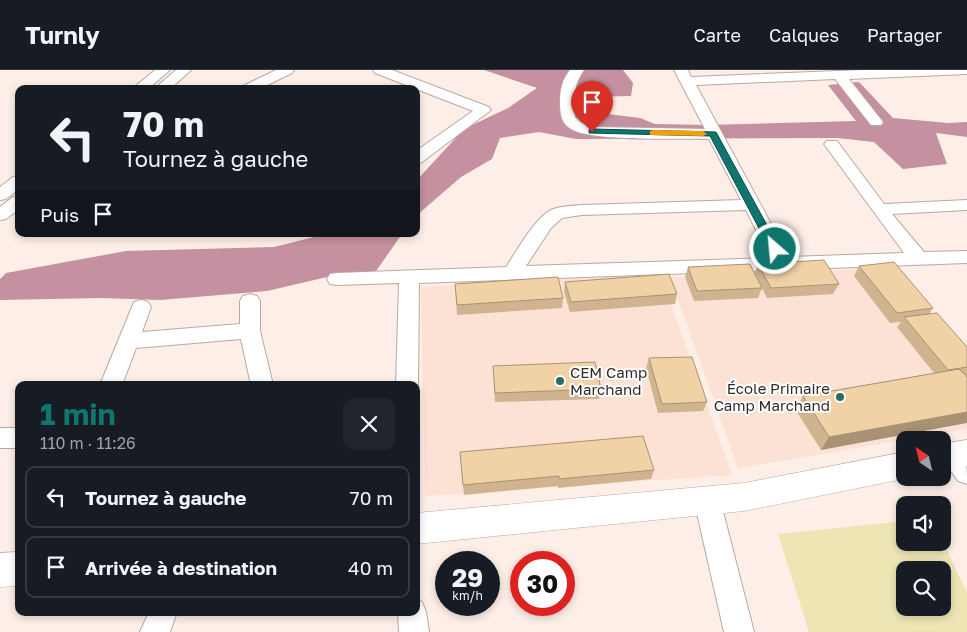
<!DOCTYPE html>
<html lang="fr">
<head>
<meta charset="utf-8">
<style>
	:root { --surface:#171b24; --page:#20242c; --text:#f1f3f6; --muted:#9ea1a6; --line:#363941; --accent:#0f766e }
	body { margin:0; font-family:"Golos Text",sans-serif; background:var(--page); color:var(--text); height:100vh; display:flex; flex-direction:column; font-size:19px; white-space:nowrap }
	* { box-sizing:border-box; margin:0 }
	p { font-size:16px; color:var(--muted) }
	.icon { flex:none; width:28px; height:28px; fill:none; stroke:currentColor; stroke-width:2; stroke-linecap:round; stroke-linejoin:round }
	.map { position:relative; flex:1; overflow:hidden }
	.drawer { position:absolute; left:15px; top:311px; width:405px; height:235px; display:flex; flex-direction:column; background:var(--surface); border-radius:10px; box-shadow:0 2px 8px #0003 }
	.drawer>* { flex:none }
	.hud { position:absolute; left:15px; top:15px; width:405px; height:152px; border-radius:10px; box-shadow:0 2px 8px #0003; background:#171b24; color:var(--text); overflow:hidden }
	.needle { width:32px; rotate:325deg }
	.fabs { position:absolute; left:896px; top:361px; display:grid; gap:10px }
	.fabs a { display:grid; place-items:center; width:55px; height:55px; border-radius:10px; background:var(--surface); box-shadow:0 2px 8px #0003; font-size:25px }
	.speed { position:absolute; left:435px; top:481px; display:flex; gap:10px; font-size:25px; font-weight:700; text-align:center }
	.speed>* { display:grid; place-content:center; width:65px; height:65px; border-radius:50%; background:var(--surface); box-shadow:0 2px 8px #0003; line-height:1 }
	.speed small { font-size:12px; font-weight:400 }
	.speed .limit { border:8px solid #d22; background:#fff; color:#111 }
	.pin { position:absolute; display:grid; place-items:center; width:42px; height:42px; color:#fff; margin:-51px -21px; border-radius:50% 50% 50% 0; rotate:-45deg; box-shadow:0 0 5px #0007 }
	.pin .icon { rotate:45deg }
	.me { position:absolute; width:55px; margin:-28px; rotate:333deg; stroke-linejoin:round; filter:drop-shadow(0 0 4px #0008) }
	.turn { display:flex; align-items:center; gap:18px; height:105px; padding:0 25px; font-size:22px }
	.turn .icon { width:65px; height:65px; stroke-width:2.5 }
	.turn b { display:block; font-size:35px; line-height:42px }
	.then { display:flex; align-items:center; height:48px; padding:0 25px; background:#0003; gap:10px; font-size:19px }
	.round { display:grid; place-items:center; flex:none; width:52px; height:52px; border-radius:10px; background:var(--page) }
	.overview { display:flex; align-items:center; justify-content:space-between; height:85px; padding:0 25px }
	h1 { font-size:30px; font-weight:700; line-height:38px; color:var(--accent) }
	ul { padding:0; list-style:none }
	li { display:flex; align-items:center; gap:15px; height:62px; margin:0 10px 8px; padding:0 15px; border:2px solid var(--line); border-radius:10px }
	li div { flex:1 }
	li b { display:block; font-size:19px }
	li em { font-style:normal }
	header { display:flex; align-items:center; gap:30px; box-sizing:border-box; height:70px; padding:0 25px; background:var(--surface); border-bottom:1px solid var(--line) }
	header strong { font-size:24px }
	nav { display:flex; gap:28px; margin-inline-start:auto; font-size:18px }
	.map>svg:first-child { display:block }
	.built { fill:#fbe2d4 }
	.green { fill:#ede6b4; fill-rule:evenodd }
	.water { fill:#c5909f }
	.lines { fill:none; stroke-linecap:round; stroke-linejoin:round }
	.street-casing { stroke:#baa9a0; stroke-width:2 }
	.secondary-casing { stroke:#baa9a0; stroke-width:1 }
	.street { fill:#fff; fill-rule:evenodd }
	.secondary { fill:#fff; fill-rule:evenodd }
	.wall { fill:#cfb48f }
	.shaded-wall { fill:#a99274 }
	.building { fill:#f1d1a6; stroke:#a99274 }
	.route { fill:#0f766e; stroke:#0a4d48 }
	.slow { fill:#f59e0b }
	.poi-dot { fill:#2a6d5e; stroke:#fff; stroke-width:2 }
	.labels { text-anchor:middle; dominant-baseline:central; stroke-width:4; stroke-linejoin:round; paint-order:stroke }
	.poi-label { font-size:15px; fill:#312b27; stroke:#fff; text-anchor:start }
</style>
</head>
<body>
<header>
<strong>Turnly</strong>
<nav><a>Carte</a><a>Calques</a><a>Partager</a></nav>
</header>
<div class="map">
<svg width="967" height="562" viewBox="0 0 967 562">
	<rect width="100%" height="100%" fill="#fdeee7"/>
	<g class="built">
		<path d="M890,198L967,296V359L738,398L670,207Z"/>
		<path d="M660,204L732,405L425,426L421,217Z"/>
	</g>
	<path class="green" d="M905,451V472H943L967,523V562H809L778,464ZM905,500H942V538H905Z"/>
	<g class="water">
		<path d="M484,0H623L633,13L631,26L587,27L592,42L640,48L655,54L706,55L856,51L828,15L859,12L893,48L948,53L967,52V67L936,63L947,94L903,99L874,72L837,68L576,69L539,62L500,68L492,89L461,107L416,146V111L464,59L508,38L537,18Z"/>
		<path d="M326,164H402L376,201L340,204L267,221L160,230L101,228L0,230V209L6,203L126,181L274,177Z"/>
	</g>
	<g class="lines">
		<defs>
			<g id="street">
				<path d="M155,0H170L148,19H132Z"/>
				<path d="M176,0H191L170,19H154Z"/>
				<path d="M276,0H294L292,3L259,19H241L243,16Z"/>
				<path d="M373,0H392L489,37L491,40L422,92L416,94V81L473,41L375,3Z"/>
				<path d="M570,0H584C573,15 574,29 575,47L581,53L594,57L705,59L674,0H688L691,7L863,0H967V4L849,9L883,52L881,55H871L835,9L696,15L789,187L904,183L824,74L827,71H837L884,134L967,130V140L892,144L924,182L967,181V193L419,213L418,315L416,318V315H396L399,213L337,215L330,214L327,209L330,204L337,203L506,197C517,181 534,149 551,140C559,136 573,136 582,135L741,130L709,69C681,68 592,72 571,59C561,53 560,44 560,32C560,20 562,10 570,0ZM746,140L770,188L526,196L551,158L562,148L582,145Z"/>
				<path d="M19,106V119L6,129L0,130V117L13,107Z"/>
				<path d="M19,126V139L6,149L0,150V137L13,127Z"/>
				<path d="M250,224L257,226L260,231V261L273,315H251L241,269L136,278L122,315H100L134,232L141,230L148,232L151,237L142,262L240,254V231L243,226Z"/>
				<rect x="0" y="358" width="19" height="20"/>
				<path d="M953,375C967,382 967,396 967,414L958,411L942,388L944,378Z"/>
				<path d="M707,419L716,422L720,430L754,562H724L694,430L698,422Z"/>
				<path d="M416,530L422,532L426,542L429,562H399L398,542H416Z"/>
				<path d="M149,542H177L170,562H140Z"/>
			</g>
			<g id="secondary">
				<path d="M967,370V396L942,400V374Z"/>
				<path d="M905,382V408H908L744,441L416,474V443L744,413Z"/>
				<path d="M19,482V516L0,517V483Z"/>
			</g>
		</defs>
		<use href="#street" class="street-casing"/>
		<use href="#secondary" class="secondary-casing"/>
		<use href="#street" class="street"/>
		<use href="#secondary" class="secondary"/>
	</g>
	<g class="wall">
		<path d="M758,194L839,214L833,224L767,228L762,218L758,228L694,231L685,207L688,197L755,203Z"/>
		<path d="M859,196L933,238L929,244L967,277V306L821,380L795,339L803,326L934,303L897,257L901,252L890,253L854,206Z"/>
		<path d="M565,212L677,224L675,234L570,242L564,222Z"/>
		<path d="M455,214L563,228L562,238L457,245Z"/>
		<path d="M649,288L707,332L703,341L658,343L646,298Z"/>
		<path d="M493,296L601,319L599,329L495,332Z"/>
		<path d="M460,382L654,400L651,409L558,418V416L464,425Z"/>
	</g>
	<path class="shaded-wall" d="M967,342V353L821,380L829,367Z"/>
	<g class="building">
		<path d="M824,190L839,214L771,218L758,194Z"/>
		<path d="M894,192L933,238L897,243L859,196Z"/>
		<path d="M750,194L762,218L697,221L688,197Z"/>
		<path d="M669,204L677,224L571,232L565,212Z"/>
		<path d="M558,207L563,228L457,235L455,214Z"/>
		<path d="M937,243L967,277V297L948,300L904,247Z"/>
		<path d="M692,287L707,332L662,334L649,288Z"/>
		<path d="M595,292L601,319L495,323L493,296Z"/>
		<path d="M959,299L967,307V342L829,367L803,326Z"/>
		<path d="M643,366L654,400L559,409V406L463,415L460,382Z"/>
	</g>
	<path class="route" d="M592,59L716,62L780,179L778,181H771L770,179L710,66L589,63V60Z"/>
	<path class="slow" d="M653,60L703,61L707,64L703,66L650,65V61Z"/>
	<g class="poi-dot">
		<circle cx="560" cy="311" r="5"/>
		<circle cx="840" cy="327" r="5"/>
	</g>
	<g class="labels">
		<g class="poi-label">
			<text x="570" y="302">CEM Camp<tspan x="570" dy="17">Marchand</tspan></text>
			<text x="830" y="318" text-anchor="end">École Primaire<tspan x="830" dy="17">Camp Marchand</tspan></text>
		</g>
	</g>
</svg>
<div class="fabs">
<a><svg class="needle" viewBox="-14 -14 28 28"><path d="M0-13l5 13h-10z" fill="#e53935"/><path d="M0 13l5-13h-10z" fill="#9ea1a6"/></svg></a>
<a><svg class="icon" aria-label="sound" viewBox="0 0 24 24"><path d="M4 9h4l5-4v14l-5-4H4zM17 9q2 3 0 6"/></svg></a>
<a><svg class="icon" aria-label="search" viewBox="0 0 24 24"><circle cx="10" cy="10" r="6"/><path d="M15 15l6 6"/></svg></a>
</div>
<div class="speed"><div>29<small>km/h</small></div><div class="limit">30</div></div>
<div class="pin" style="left:592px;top:62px;background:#d93025"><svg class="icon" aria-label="arrive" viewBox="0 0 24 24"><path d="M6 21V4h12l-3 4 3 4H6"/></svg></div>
<svg class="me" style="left:775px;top:179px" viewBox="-20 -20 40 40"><circle r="17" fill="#0f766e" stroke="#fff" stroke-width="3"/><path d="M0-11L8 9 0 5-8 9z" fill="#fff"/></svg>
<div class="hud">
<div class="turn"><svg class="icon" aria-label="left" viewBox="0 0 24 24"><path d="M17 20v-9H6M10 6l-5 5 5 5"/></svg><div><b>70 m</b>Tournez à gauche</div></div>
<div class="then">Puis<svg class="icon" aria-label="arrive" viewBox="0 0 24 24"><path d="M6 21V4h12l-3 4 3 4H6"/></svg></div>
</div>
<section class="drawer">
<div class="overview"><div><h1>1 min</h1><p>110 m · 11:26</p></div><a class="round"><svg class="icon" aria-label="close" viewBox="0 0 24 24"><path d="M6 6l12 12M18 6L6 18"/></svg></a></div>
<ul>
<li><svg class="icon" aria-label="left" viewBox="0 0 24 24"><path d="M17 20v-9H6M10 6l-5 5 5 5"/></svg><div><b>Tournez à gauche</b></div><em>70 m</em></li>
<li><svg class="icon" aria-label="arrive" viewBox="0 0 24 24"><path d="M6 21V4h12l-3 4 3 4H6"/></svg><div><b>Arrivée à destination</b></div><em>40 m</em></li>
</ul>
</section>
</div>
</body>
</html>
